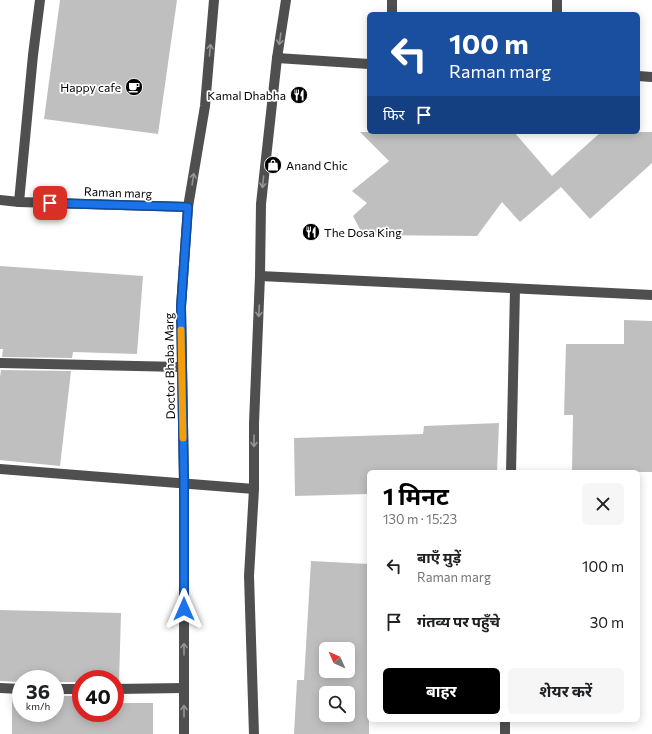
<!DOCTYPE html>
<html lang="hi">
<head>
<meta charset="utf-8">
<style>
	:root { --surface:#fff; --page:#f6f6f6; --text:#202124; --muted:#757577; --accent:#000 }
	body { margin:0; font-family:Commissioner,"Noto Sans Devanagari",sans-serif; background:var(--page); color:var(--text); height:100vh; display:flex; flex-direction:column; font-size:15px; white-space:nowrap }
	* { box-sizing:border-box; margin:0 }
	p { font-size:13px; color:var(--muted) }
	.icon { flex:none; width:22px; height:22px; fill:none; stroke:currentColor; stroke-width:2; stroke-linecap:round; stroke-linejoin:round }
	.map { position:relative; flex:1; overflow:hidden }
	.drawer { position:absolute; left:367px; top:470px; width:273px; height:252px; display:flex; flex-direction:column; background:var(--surface); border-radius:6px; box-shadow:0 2px 10px #0003 }
	.drawer>* { flex:none }
	.hud { position:absolute; left:367px; top:12px; width:273px; height:122px; border-radius:6px; box-shadow:0 2px 10px #0003; background:#1a4fa0; color:#fff; overflow:hidden }
	.needle { width:26px; rotate:315deg }
	.fabs { position:absolute; left:319px; top:642px; display:grid; gap:8px }
	.fabs a { display:grid; place-items:center; width:36px; height:36px; border-radius:6px; background:var(--surface); box-shadow:0 2px 10px #0003; font-size:20px }
	.speed { position:absolute; left:12px; top:670px; display:flex; gap:8px; font-size:20px; font-weight:700; text-align:center }
	.speed>* { display:grid; place-content:center; width:52px; height:52px; border-radius:50%; background:var(--surface); box-shadow:0 2px 10px #0003; line-height:1 }
	.speed small { font-size:10px; font-weight:400 }
	.speed .limit { border:6px solid #d22; background:#fff; color:#111 }
	.pin { position:absolute; display:grid; place-items:center; width:34px; height:34px; color:#fff; margin:-17px; border-radius:8px; box-shadow:0 2px 6px #0006 }
	.me { position:absolute; width:44px; margin:-22px; rotate:0deg; stroke-linejoin:round; filter:drop-shadow(0 0 3px #0008) }
	.turn { display:flex; align-items:center; gap:14px; height:84px; padding:0 16px; font-size:18px }
	.turn .icon { width:52px; height:52px; stroke-width:2.5 }
	.turn b { display:block; font-size:28px; line-height:34px }
	.then { display:flex; align-items:center; height:38px; padding:0 16px; background:#0003; gap:8px; font-size:15px }
	.round { display:grid; place-items:center; flex:none; width:42px; height:42px; border-radius:6px; background:var(--page) }
	.head { display:flex; align-items:center; justify-content:space-between; height:68px; padding:0 16px }
	h1 { font-size:24px; font-weight:700; line-height:30px; color:var(--accent) }
	.cta { display:flex; gap:8px; margin-top:auto; padding:8px 16px }
	.cta a { flex:1; height:46px; border-radius:6px; background:var(--accent); color:#fff; font-size:16px; font-weight:700; line-height:46px; text-align:center }
	.cta a+a { background:var(--page); color:var(--text) }
	ul { padding:0; list-style:none }
	li { display:flex; align-items:center; gap:12px; height:56px; padding:0 16px }
	li div { flex:1 }
	li b { display:block; font-size:15px }
	li em { font-style:normal }
	.map>svg:first-child { display:block }
	.building { fill:#bfbfbf; fill-rule:evenodd }
	.lines { fill:none; stroke-linecap:round; stroke-linejoin:round }
	.minor { stroke:#4f4f4f; stroke-width:10 }
	.oneway { stroke:#959595 }
	.route-casing { stroke:#114b97; stroke-width:10 }
	.route { stroke:#1a73e8; stroke-width:7 }
	.slow { stroke:#f59e0b; stroke-width:7 }
	.labels { text-anchor:middle; dominant-baseline:central; stroke-width:3.5; stroke-linejoin:round; paint-order:stroke }
	.poi-label { font-size:12px; fill:#000; stroke:#fff; text-anchor:end }
	.street-label { font-size:12px; fill:#000; stroke:#fff }
</style>
</head>
<body>
<div class="map">
<svg width="652" height="734" viewBox="0 0 652 734">
	<rect width="100%" height="100%" fill="#fff"/>
	<g class="building">
		<path d="M60,0H177L158,134L44,119Z"/>
		<path d="M360,132H514L552,176L601,132H652V163L590,219L561,187L520,222L502,202L477,236L363,235L353,216L367,203L352,191L389,161Z"/>
		<path d="M0,266L143,276L137,354L73,352L72,358L2,357L3,349H0Z"/>
		<path d="M624,320L652,321V472H572L573,415H564L566,344H624Z"/>
		<path d="M1,370L71,371L60,466L0,460V377Z"/>
		<path d="M499,423L497,472H369V494L295,496L294,438L423,434L424,426Z"/>
		<path d="M311,561L369,564V734H294L297,680H304ZM326,649H348V671H326ZM326,693H348V715H326Z"/>
		<path d="M0,610L121,613L119,682H115V679H81V682H55V679H21V682L0,681Z"/>
		<path d="M12,695H21V713H55V696H81V713H115V695H119V703H153V734H12Z"/>
	</g>
	<g class="lines">
		<g class="minor">
			<path d="M392,14V0"/>
			<path d="M557,14V0"/>
			<path d="M277,58L369,64"/>
			<path d="M638,76L652,77"/>
			<path d="M0,200L19,202L188,207"/>
			<path d="M19,202L33,55L40,0"/>
			<path d="M260,276L652,295"/>
			<path d="M0,363L181,367"/>
			<path d="M0,469L254,489"/>
			<path d="M511,472L515,289"/>
			<path d="M0,688L21,689"/>
			<path d="M55,689H81"/>
			<path d="M115,689L184,688"/>
			<path d="M184,734V483L181,307L188,207L205,106L214,0"/>
			<path d="M254,734L249,576L254,489V423L260,276L261,204L277,58L286,0"/>
			<path d="M505,734V720"/>
		</g>
	</g>
	<defs><path id="oneway-shaft" d="M-6 0H5M1.5-3L5.5 0L1.5 3" fill="none" stroke-width="1.6" stroke-linecap="round" stroke-linejoin="round"/></defs>
	<g class="oneway">
		<use href="#oneway-shaft" transform="translate(280 39) rotate(98)"/>
		<use href="#oneway-shaft" transform="translate(210 50) rotate(-85)"/>
		<use href="#oneway-shaft" transform="translate(193 179) rotate(-81)"/>
		<use href="#oneway-shaft" transform="translate(263 182) rotate(96)"/>
		<use href="#oneway-shaft" transform="translate(259 311) rotate(93)"/>
		<use href="#oneway-shaft" transform="translate(254 441) rotate(90)"/>
		<use href="#oneway-shaft" transform="translate(184 649) rotate(-90)"/>
		<use href="#oneway-shaft" transform="translate(184 711) rotate(-90)"/>
	</g>
	<g class="lines">
		<defs>
			<path id="route" d="M50,203L188,207L181,307L184,483V609"/>
		</defs>
		<use href="#route" class="route-casing"/>
		<use href="#route" class="route"/>
		<path class="slow" d="M181,330L183,438"/>
	</g>
	<defs>
		<symbol id="cafe-disc" viewBox="-11 -11 22 22"><circle r="9.5" fill="#000" stroke="#fff"/><path d="M-5.5-4.5H6V0H3Q3 3.5 0 3.5H-2.5Q-5.5 3.5-5.5 0ZM3-3.2v2h1.7v-2ZM-6 4.5H4V6H-6Z" fill="#fff"/></symbol>
		<symbol id="restaurant-disc" viewBox="-11 -11 22 22"><circle r="9.5" fill="#000" stroke="#fff"/><path d="M-5-6h1v4h1v-4h1v4h1v-4h1v5L-1.5 .5V6h-2V.5L-5-1ZM5-6V6H3V1.5H1.5Q1.5-4 5-6Z" fill="#fff"/></symbol>
		<symbol id="shop-disc" viewBox="-11 -11 22 22"><circle r="9.5" fill="#000" stroke="#fff"/><path d="M-5-2.5h2.3a2.7 3.5 0 0 1 5.4 0H5L5.5 6h-11ZM-1.5-2.5h3a1.5 2.3 0 0 0-3 0Z" fill="#fff"/></symbol>
	</defs>
	<g fill-rule="evenodd">
		<use href="#cafe-disc" x="124" y="77" width="20" height="20"/>
		<use href="#restaurant-disc" x="289" y="85" width="20" height="20"/>
		<use href="#shop-disc" x="263" y="155" width="20" height="20"/>
		<use href="#restaurant-disc" x="301" y="222" width="20" height="20"/>
	</g>
	<g class="labels">
		<g class="poi-label">
			<text x="121" y="87">Happy cafe</text>
			<text x="286" y="95">Kamal Dhabha</text>
			<text x="286" y="165" text-anchor="start">Anand Chic</text>
			<text x="324" y="232" text-anchor="start">The Dosa King</text>
		</g>
		<g class="street-label">
			<text transform="translate(118 192) rotate(2)">Raman marg</text>
			<text transform="translate(169 366) rotate(-91)">Doctor Bhaba Marg</text>
		</g>
	</g>
</svg>
<div class="fabs">
<a><svg class="needle" viewBox="-14 -14 28 28"><path d="M0-13l5 13h-10z" fill="#e53935"/><path d="M0 13l5-13h-10z" fill="#757577"/></svg></a>
<a><svg class="icon" aria-label="search" viewBox="0 0 24 24"><circle cx="10" cy="10" r="6"/><path d="M15 15l6 6"/></svg></a>
</div>
<div class="speed"><div>36<small>km/h</small></div><div class="limit">40</div></div>
<div class="pin" style="left:50px;top:203px;background:#d93025"><svg class="icon" aria-label="arrive" viewBox="0 0 24 24"><path d="M6 21V4h12l-3 4 3 4H6"/></svg></div>
<svg class="me" style="left:184px;top:609px" viewBox="-20 -20 40 40"><path d="M0-17L14 15 0 8-14 15z" fill="#1a73e8" stroke="#fff" stroke-width="4"/></svg>
<div class="hud">
<div class="turn"><svg class="icon" aria-label="left" viewBox="0 0 24 24"><path d="M17 20v-9H6M10 6l-5 5 5 5"/></svg><div><b>100 m</b>Raman marg</div></div>
<div class="then">फिर<svg class="icon" aria-label="arrive" viewBox="0 0 24 24"><path d="M6 21V4h12l-3 4 3 4H6"/></svg></div>
</div>
<section class="drawer">
<div class="head"><div><h1>1 मिनट</h1><p>130 m · 15:23</p></div><a class="round"><svg class="icon" aria-label="close" viewBox="0 0 24 24"><path d="M6 6l12 12M18 6L6 18"/></svg></a></div>
<ul>
<li><svg class="icon" aria-label="left" viewBox="0 0 24 24"><path d="M17 20v-9H6M10 6l-5 5 5 5"/></svg><div><b>बाएँ मुड़ें</b><p>Raman marg</p></div><em>100 m</em></li>
<li><svg class="icon" aria-label="arrive" viewBox="0 0 24 24"><path d="M6 21V4h12l-3 4 3 4H6"/></svg><div><b>गंतव्य पर पहुँचे</b></div><em>30 m</em></li>
</ul>
<div class="cta"><a>बाहर</a><a>शेयर करें</a></div>
</section>
</div>
</body>
</html>
